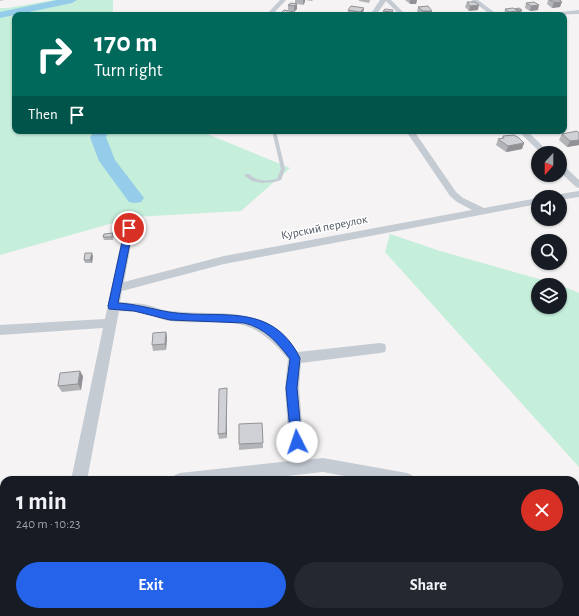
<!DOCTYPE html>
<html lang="en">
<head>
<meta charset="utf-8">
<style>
	:root { --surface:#171b24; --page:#242831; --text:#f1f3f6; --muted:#9ea1a6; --accent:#2563eb }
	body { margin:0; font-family:"Alegreya Sans",sans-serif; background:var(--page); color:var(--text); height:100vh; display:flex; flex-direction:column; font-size:15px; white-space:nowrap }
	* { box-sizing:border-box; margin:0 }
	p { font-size:13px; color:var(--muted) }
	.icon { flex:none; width:22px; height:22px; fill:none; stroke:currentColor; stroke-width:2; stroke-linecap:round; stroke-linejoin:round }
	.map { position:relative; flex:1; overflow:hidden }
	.side { position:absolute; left:0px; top:476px; width:579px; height:140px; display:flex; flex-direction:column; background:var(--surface); border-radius:12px 12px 0 0; box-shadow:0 1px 3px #0004 }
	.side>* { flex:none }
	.hud { position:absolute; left:12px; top:12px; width:555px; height:122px; border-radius:8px; box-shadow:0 1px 3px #0004; background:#00695c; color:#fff; overflow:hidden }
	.needle { width:26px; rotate:201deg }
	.controls { position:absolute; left:531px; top:146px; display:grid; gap:8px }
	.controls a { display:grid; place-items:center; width:36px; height:36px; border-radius:50%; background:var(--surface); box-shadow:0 1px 3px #0004; font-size:20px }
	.pin { position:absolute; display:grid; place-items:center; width:34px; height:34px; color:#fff; margin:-17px; border:2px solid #fff; border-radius:50%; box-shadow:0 1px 4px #0007 }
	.me { position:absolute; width:44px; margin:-22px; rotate:356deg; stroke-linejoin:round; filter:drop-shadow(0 0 3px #0008) }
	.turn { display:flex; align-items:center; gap:14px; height:84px; padding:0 16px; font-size:18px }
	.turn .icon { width:52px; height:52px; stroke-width:2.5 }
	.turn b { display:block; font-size:28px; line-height:34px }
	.then { display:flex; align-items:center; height:38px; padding:0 16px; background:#0003; gap:8px; font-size:15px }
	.round { display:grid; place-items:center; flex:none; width:42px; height:42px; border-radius:21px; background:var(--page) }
	.overview { display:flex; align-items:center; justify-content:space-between; height:68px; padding:0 16px }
	h1 { font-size:24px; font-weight:700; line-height:30px }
	.primary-button { display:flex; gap:8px; margin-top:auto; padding:8px 16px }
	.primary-button a { flex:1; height:46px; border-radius:24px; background:var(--accent); color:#fff; font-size:16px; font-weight:700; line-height:46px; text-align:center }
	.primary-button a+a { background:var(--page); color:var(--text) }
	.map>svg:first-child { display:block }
	.green { fill:#c5eedb }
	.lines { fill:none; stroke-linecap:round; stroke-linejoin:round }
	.river { fill:#95cce9; fill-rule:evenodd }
	.service { fill:#c4cbd3; fill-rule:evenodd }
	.minor { fill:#c4cbd3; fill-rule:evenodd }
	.wall { fill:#b3b4b8 }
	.shaded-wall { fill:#929296 }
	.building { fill:#d0d1d6; stroke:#929296 }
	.route { fill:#2563eb; stroke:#184099 }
	.labels { text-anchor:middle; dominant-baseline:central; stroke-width:3; stroke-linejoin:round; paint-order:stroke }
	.street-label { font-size:12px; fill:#4b535f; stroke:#fff }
</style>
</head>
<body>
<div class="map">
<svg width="579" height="616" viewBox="0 0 579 616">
	<rect width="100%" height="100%" fill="#f5f3f3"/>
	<g class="green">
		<path d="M54,0H113V15H15V131H200L290,168L241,211L134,217L0,255V8H8Z"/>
		<path d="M390,234L440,251L560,285H538V307H560V285L579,293V467L385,252Z"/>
	</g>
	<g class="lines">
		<g class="river">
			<path d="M57,0H77L72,3L0,18V12Z"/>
			<path d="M95,131H109L106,137L115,160L144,198L141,202L135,203L129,202L99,161L90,137Z"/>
		</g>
		<g class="service">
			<path d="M0,0H5L0,1Z"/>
			<path d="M272,131H276L285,169L281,180L275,182L262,183L252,181L245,176V174H249C257,182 266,181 277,179L281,169Z"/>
			<path d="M575,493L579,494V502L575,501Z"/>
		</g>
		<g class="minor">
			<path d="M280,0H286L272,15H266Z"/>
			<path d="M380,0H391L406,15H400L386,1L376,15H370Z"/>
			<path d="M471,0H478L498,15H491Z"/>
			<path d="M579,10V14L548,15L551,13Z"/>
			<path d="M406,131H414L456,192L463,198L484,208L538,198V204L224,264L122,291L120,302C129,303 139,303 148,305C155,307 163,311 171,311C230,317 253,302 298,352L380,343L385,344L386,348L385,352L380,353L301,363L299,388L305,460L323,458L407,473L412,475L415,480H366L323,472L250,480H172L175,475L180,473L290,461L285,388L288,359C245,308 227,327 170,321C161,320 154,316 146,314C137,311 128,312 119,311L87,480H71L103,328L0,335V325L105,319L124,228L129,225L134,228L124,282L224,256L472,210L457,202L450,196Z"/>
			<path d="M518,131H527L550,153H541Z"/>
			<path d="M560,164L563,165L579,180V188L576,187L560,172Z"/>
			<path d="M579,191V197L560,200V197H555L560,194Z"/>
			<rect x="0" y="488" width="4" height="16"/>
			<path d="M45,612H63L62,616H44Z"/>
			<path d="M527,612H546L548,616H529Z"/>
		</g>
	</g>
	<g class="wall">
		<path d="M295,0H313L312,1L305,0V2L303,5L297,4V9L294,12L288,10V5L295,4Z"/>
		<path d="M359,0H370L369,3L359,1Z"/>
		<path d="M405,0H417L416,4H410Z"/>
		<path d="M548,0H560V7L552,8L547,4Z"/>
		<path d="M467,2L478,10L469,11L465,7Z"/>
		<path d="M526,3L538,10L530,11L525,8Z"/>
		<path d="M418,7L432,15H438H420L417,12Z"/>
		<path d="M364,8L363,13L361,15H347L348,10Z"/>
		<path d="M505,9L521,13H518V15H505L504,14Z"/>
		<path d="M393,10L392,14L401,15H387V14H388L383,13V11Z"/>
		<path d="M294,12V15H282L281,13Z"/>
		<path d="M579,133V145L567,147L559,140L562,134Z"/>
		<path d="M503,136L524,143L522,149L506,152L496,145L498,139L502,138Z"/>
		<path d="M114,236L113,240H104L103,237Z"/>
		<path d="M93,256L92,263H85L84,260Z"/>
		<path d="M166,332L167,338L166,350L153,351L152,345Z"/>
		<path d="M83,376L81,390L62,392L58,386Z"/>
		<path d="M227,394V438L219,439L218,434Z"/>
		<path d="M262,423L263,448L239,450V444Z"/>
	</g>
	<g class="shaded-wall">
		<path d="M303,0H305V2L303,5Z"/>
		<path d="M410,0H417L416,4H410Z"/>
		<path d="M554,2H562L560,7L552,8Z"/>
		<path d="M297,4V9L294,12V6Z"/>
		<path d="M479,5L478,10L469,11L470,6Z"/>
		<path d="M539,5L538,10L530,11L531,6Z"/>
		<path d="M364,8L363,13L361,15H360V12Z"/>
		<path d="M522,10L521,13H518V15H508L509,12Z"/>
		<path d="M423,11H432L431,15H422Z"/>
		<path d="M579,140V145L567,147L570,141Z"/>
		<path d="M524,143L522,149L506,152L508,146Z"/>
		<path d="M92,253L93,256L92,263L90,260Z"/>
		<path d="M166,332L167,338L166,350L165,344Z"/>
		<path d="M80,371L83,376L81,390L78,384Z"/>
		<path d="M227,388V438L226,433Z"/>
	</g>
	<g class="building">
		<path d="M550,0H560L562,2H554Z"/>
		<path d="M467,2H475L479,5L470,6Z"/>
		<path d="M534,2L539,5L531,6L526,3Z"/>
		<path d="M291,3L297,4L294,6L288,5Z"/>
		<path d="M351,6L364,8L360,12L348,10Z"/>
		<path d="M428,6L432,11H423L418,7Z"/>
		<path d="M513,8L519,11L509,12L505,9Z"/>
		<path d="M519,8L522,10H519L515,9Z"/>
		<path d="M385,9L393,10L392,12L383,11Z"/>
		<path d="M284,10L294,12L291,15L281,13Z"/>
		<path d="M399,13L401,15H387V14Z"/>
		<path d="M577,131L579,133V140L570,141L562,134Z"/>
		<path d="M514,135L519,138L524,143L508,146L498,139L504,138L503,136Z"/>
		<path d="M113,233L112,237H103L104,234Z"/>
		<path d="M85,253H92L90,260H84Z"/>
		<path d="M166,332L165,344L152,345L153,333Z"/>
		<path d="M80,371L78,384L58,386L60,373Z"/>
		<path d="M227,388L226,433L218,434L219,389Z"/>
		<path d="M262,423L263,443L239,444V424Z"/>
	</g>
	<path class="route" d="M129,225L133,228L118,303C136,304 152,309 169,312C219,320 271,300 300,358L297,388L302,442L301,446L297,447L293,446L291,442L286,388L290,359C277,342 265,328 244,323L170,320L134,311L109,309L108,306L125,228Z"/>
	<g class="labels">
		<g class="street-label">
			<text transform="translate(324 227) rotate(-11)">Курский переулок</text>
		</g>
	</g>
</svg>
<div class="controls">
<a><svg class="needle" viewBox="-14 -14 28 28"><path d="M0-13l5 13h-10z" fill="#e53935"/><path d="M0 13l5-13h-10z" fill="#9ea1a6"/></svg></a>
<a><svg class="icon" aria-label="sound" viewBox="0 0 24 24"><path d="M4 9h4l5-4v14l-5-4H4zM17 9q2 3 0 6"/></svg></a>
<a><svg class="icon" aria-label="search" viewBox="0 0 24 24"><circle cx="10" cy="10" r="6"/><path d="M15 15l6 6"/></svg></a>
<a><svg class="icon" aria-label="layers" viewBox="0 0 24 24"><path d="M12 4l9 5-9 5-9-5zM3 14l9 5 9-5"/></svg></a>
</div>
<div class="pin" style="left:129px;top:228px;background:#d93025"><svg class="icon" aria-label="arrive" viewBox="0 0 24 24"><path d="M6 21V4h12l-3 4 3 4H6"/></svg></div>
<svg class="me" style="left:297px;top:442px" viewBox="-20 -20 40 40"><circle r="19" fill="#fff"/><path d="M0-13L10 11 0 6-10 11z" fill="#2563eb"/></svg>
<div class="hud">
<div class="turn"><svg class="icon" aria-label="right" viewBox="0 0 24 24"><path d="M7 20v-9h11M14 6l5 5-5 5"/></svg><div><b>170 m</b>Turn right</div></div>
<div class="then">Then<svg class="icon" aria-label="arrive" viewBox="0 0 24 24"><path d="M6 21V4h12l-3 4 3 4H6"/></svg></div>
</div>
<section class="side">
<div class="overview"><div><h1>1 min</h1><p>240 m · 10:23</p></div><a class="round" style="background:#d93025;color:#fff"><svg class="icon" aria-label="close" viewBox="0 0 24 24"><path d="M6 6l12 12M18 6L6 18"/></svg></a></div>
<div class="primary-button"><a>Exit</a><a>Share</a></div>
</section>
</div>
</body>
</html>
